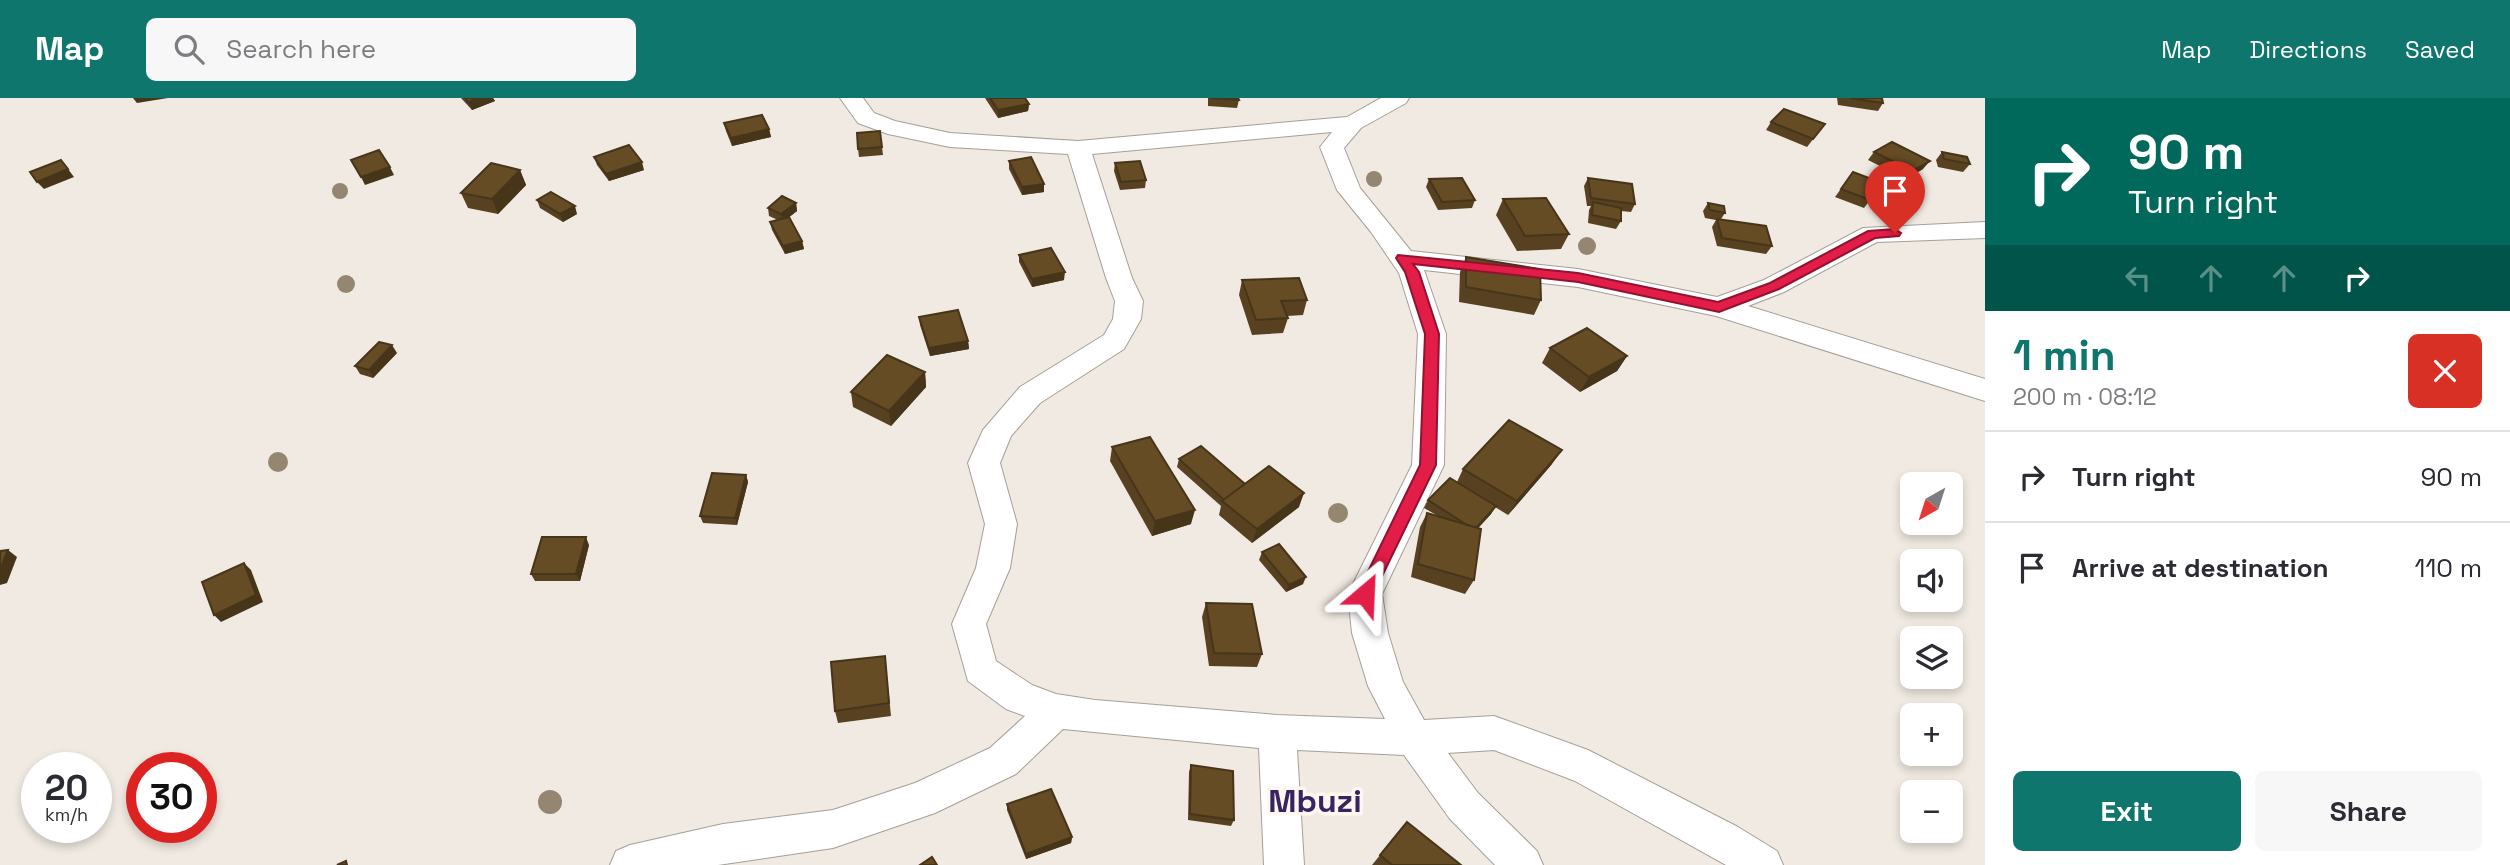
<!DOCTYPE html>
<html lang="en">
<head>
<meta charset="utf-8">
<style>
	:root { --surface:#fff; --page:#f7f7f7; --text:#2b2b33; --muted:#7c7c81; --line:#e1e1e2; --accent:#0f766e }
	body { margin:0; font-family:"Space Grotesk",sans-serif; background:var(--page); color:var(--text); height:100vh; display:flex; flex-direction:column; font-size:26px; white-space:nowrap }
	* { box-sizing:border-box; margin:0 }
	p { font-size:23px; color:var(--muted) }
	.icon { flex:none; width:38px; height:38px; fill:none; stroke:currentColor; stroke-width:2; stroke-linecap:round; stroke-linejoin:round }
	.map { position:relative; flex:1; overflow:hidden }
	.panel { display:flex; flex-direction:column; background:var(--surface); width:525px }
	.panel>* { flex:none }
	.top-card { background:#00695c; color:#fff; overflow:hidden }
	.needle { width:46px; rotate:219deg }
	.controls { position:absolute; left:1900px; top:374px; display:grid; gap:14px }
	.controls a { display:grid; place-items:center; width:63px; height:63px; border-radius:10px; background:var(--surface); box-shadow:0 4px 10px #0003; font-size:35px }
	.speed { position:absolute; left:21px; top:654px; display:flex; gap:14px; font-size:35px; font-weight:700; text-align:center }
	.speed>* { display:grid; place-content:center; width:91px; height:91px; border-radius:50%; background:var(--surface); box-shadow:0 4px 10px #0003; line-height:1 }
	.speed small { font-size:18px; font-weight:400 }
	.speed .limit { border:10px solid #d22; background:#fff; color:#111 }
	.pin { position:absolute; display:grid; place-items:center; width:60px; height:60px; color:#fff; margin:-72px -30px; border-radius:50% 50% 50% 0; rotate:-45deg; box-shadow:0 0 7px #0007 }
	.pin .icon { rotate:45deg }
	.me { position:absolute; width:77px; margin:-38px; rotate:26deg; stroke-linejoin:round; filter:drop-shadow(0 0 5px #0008) }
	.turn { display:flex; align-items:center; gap:24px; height:147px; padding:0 28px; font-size:32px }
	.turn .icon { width:91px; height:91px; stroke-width:2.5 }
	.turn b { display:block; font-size:49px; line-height:60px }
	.lanes { display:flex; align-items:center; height:66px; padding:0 28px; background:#0003; justify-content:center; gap:35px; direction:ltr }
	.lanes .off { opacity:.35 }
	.round { display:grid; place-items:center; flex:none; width:74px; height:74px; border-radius:10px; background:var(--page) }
	.overview { display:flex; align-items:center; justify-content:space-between; height:119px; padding:0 28px }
	h1 { font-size:42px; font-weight:700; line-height:52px; color:var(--accent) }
	.cta { display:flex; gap:14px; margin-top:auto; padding:14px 28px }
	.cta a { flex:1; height:80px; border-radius:10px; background:var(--accent); color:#fff; font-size:28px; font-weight:700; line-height:80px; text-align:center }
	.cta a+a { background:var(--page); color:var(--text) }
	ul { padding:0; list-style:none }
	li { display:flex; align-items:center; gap:21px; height:91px; padding:0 28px; border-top:2px solid var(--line) }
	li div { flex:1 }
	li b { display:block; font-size:26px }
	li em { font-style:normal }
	header { display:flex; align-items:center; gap:42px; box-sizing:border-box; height:98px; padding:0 35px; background:var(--accent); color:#fff }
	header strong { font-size:33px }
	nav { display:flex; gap:38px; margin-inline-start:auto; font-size:24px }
	.search { width:490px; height:63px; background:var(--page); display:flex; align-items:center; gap:18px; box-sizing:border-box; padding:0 24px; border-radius:10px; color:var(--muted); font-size:26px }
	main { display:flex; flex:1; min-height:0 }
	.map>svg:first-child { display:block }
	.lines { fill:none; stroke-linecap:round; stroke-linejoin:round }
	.minor-casing { stroke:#a49f98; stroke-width:2 }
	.minor { fill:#fff; fill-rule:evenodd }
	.tree { fill:#958671 }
	.wall { fill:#574120 }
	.shaded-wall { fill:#47351a }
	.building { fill:#654c25; stroke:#47351a; stroke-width:2 }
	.route { fill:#e11d48; stroke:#92132f; stroke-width:2 }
	.labels { text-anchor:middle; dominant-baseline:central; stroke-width:7; stroke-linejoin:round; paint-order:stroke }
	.near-quarter-label { font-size:32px; font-weight:bold; fill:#362560; stroke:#fdf7f0 }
</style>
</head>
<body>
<header>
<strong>Map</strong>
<div class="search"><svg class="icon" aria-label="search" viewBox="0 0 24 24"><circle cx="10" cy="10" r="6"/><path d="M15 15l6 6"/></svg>Search here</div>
<nav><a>Map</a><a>Directions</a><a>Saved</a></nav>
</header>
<main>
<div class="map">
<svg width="1985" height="767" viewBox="0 0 1985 767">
	<rect width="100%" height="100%" fill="#f0eae2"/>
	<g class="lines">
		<defs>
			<path id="minor" d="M840,0H863L874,15L895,23L950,35L1078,43L1347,19L1381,0H1409L1406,5L1361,30L1344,50L1360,90L1411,153L1578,171L1717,199L1764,182L1863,130L1985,124V140L1877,144L1784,194L1748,208L1985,281V303L1716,218L1578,189L1424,172L1446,236L1444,367L1382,496L1388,535L1403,584L1424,622L1494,618L1588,652L1738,729L1777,753L1783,767H1726L1575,683L1494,652L1448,655L1478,695L1537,753L1543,767H1495L1450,721L1404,657L1297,652L1304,767H1264L1259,650L1063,631L1016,676L935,715L833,750L718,767H610L616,753L630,747L723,726L833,712L915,685L990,650L1025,618L1006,611L968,583L952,526L976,470L985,426L968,365L983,332L1020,289L1104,237L1113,221L1115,203L1106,180L1068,56L950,49L888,36L858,25ZM1332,34L1320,49L1337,92L1371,134L1399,175L1418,236L1412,367L1348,496L1352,535L1368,588L1385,621L1277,617L1095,602L1056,596L1032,587L996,563L986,526L1010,470L1017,426L1000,365L1011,338L1040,305L1124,251L1141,221L1143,203L1132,180L1092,56Z"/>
		</defs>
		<use href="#minor" class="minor-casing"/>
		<use href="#minor" class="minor"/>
	</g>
	<g class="tree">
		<circle cx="1374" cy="81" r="8"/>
		<circle cx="340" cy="93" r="8"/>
		<circle cx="1587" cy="148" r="9"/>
		<circle cx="346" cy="186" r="9"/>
		<circle cx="278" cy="364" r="10"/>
		<circle cx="1338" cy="415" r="10"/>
		<circle cx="550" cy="704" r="12"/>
	</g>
	<g class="wall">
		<path d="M461,0H493L495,3L472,12Z"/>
		<path d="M985,0H1025L1029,6L1028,13L998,20Z"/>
		<path d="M1208,0H1238L1239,2L1237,10L1208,8Z"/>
		<path d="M1837,0H1882L1883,5L1878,13L1838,7Z"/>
		<path d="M1771,24L1825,26L1807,49L1766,32Z"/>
		<path d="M724,25L769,31L771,39L732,48L726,33Z"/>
		<path d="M880,33L883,57L859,59L858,51Z"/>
		<path d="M1874,54L1923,71L1906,81L1868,62Z"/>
		<path d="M1942,54L1970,66L1963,74L1938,69L1936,62Z"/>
		<path d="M594,59L644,72L609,83L597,67Z"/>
		<path d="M1009,63L1044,94L1022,97L1009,71Z"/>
		<path d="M1115,65L1146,82L1145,90L1120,92L1114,73Z"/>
		<path d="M520,72L526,87L498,116L468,110L461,95Z"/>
		<path d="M1853,74L1870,102L1864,110L1835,99Z"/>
		<path d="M1588,80L1635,106L1631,114L1621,113V123L1616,131L1588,125L1589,112L1591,108H1587L1584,88Z"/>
		<path d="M1429,81L1475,102L1472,110L1438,112L1426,89Z"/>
		<path d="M1503,101L1569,136L1561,151L1517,153L1496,117Z"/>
		<path d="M537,102L577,116L563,124L540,110Z"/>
		<path d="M796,105L797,113L789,119L802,143L804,151L785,156L772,132L770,124L778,122L769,118L768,110Z"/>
		<path d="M1708,105L1725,115L1721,121L1772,148L1766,156L1717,148L1712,129L1716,122L1705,120L1703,113Z"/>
		<path d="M1019,157L1064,182L1032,189L1019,164Z"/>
		<path d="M1466,159L1541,202L1534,217L1459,204L1460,174Z"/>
		<path d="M1242,182L1307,202L1303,217L1287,218L1288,220L1283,235L1252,237L1239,197Z"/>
		<path d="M919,219L968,243L969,251L930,258L920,227Z"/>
		<path d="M1550,250L1627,258L1617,273L1580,294L1542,265Z"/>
		<path d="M397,255L373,280L360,276L355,268Z"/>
		<path d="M925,274L926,289L891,328L853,309L851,294Z"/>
		<path d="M1112,349L1191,426L1152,438L1110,363Z"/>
		<path d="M1179,361L1245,386L1299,409L1252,445L1219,417L1221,408L1177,369Z"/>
		<path d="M1552,366L1508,417L1495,409L1491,416L1478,430L1474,482L1465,496L1411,479L1420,429L1427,415L1438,418L1424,410L1428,402L1457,384L1463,371Z"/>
		<path d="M746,377L748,384L737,427L703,425L700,418Z"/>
		<path d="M589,447L580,483H535L531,476Z"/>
		<path d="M1262,454L1303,486L1286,494L1259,462Z"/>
		<path d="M1206,505L1262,556L1257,569L1209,568L1202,519Z"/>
		<path d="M885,558L891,618L838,625L835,613Z"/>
		<path d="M1191,667L1234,722L1231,728L1188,722L1189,674Z"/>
		<path d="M1007,706L1072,739L1071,745L1026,761L1007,712Z"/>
		<path d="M1407,724L1461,767H1372Z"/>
	</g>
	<g class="shaded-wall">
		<path d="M133,0H168L137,5Z"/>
		<path d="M479,0H493L495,3L472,12L468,4Z"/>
		<path d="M1029,6L1028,13L998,20V12Z"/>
		<path d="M769,31L771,39L732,48L731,40Z"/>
		<path d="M1930,63L1923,71L1906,81L1912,73Z"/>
		<path d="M642,64L644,72L609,83L606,76Z"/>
		<path d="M390,69L394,77L365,87L361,79Z"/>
		<path d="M68,71L74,79L44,91L37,84Z"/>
		<path d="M520,72L526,87L498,116L492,101Z"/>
		<path d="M1044,86V94L1022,97V89Z"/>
		<path d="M796,105L797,113L783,124L781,116Z"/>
		<path d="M575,108L577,116L563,124L560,116Z"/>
		<path d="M802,143L804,151L785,156L783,148Z"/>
		<path d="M1065,174L1064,182L1032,189V181Z"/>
		<path d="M968,243L969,251L930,258L929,250Z"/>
		<path d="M392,247L397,255L373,280L369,272Z"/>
		<path d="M1627,258L1617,273L1580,294L1589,279Z"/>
		<path d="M925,274L926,289L891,328L889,313Z"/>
		<path d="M1562,352L1552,366L1508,417L1517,403Z"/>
		<path d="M746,377L748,384L737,427L735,420Z"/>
		<path d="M1304,395L1299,409L1252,445L1257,431Z"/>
		<path d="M1496,408L1491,416L1470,439L1474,432Z"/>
		<path d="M1195,412L1191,426L1152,438L1155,423Z"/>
		<path d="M586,439L589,447L580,483L576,476Z"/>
		<path d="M8,452L17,459L7,485L0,487V472Z"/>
		<path d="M244,465L251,472L263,504L221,524L214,517Z"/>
		<path d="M1306,479L1303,486L1286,494L1289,487Z"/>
		<path d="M1072,739L1071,745L1026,761V756Z"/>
	</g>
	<g class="building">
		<path d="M465,0H479L468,4Z"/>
		<path d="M990,0H1025L1029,6L998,12Z"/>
		<path d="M1210,0H1238L1239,2Z"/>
		<path d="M1850,0H1882L1883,5Z"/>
		<path d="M1784,11L1825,26L1813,41L1771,24Z"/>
		<path d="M762,17L769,31L731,40L724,25Z"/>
		<path d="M880,33L882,49L858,51L857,35Z"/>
		<path d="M1892,44L1930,63L1912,73L1874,54Z"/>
		<path d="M629,47L642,64L606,76L594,59Z"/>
		<path d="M379,52L390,69L361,79L351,62Z"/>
		<path d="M1942,54L1967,59L1970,66L1944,61Z"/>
		<path d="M1031,59L1044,86L1022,89L1009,63Z"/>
		<path d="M61,62L68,71L37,84L30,74Z"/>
		<path d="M1140,63L1146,82L1121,84L1115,65Z"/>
		<path d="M491,65L520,72L492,101L461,95Z"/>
		<path d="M1853,74L1882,85L1870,102L1841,91Z"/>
		<path d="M1462,80L1475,102L1442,104L1429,81Z"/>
		<path d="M1588,80L1632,86L1635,106L1591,100Z"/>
		<path d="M551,94L575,108L560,116L537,102Z"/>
		<path d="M782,98L796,105L781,116L768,110Z"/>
		<path d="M1546,100L1569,136L1525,138L1503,101Z"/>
		<path d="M1593,104L1621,110V123L1592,117Z"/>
		<path d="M1708,105L1724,108L1725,115L1710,112Z"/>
		<path d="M789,119L802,143L783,148L770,124Z"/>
		<path d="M1717,121L1766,128L1772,148L1722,140Z"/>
		<path d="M1051,150L1065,174L1032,181L1019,157Z"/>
		<path d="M1466,159L1540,171L1541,202L1466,189Z"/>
		<path d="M1299,180L1307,202L1281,203L1288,220L1256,222L1242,182Z"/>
		<path d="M958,212L968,243L929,250L919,219Z"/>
		<path d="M1587,230L1627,258L1589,279L1550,250Z"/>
		<path d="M379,244L392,247L369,272L355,268Z"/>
		<path d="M887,257L925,274L889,313L851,294Z"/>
		<path d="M1509,322L1562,352L1517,403L1463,371Z"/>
		<path d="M1150,339L1195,412L1155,423L1112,349Z"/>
		<path d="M1201,348L1245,386L1224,402L1179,361Z"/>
		<path d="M1269,368L1304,395L1257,431L1222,403Z"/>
		<path d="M712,375L746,377L735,420L700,418Z"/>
		<path d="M1450,380L1496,408L1476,430L1467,427L1428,402Z"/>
		<path d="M1427,415L1481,431L1474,482L1418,466Z"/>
		<path d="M542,439H586L576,476H531Z"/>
		<path d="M1279,446L1306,479L1289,487L1262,454Z"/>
		<path d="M8,452L0,472V453Z"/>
		<path d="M244,465L256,497L214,517L202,484Z"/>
		<path d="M1206,505L1252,506L1262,556L1214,555Z"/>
		<path d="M885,558L889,605L835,613L831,564Z"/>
		<path d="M1191,667L1233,673L1234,722L1190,716Z"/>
		<path d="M1051,691L1072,739L1026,756L1007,706Z"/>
		<path d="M1407,724L1461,767H1392L1380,757Z"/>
		<path d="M932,759L937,767H920Z"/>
		<path d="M346,763L347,767H337Z"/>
	</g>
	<path class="route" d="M1895,131L1901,135L1899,138L1875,140L1779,191L1719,214L1578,184L1413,166L1419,174L1439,236L1436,367L1371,501L1365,503L1359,501L1357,496L1420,367L1425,236L1405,174L1396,160L1398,157L1578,175L1718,204L1770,185L1868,133Z"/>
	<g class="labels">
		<g class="near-quarter-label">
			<text x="1315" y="703">Mbuzi</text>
		</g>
	</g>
</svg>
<div class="controls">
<a><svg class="needle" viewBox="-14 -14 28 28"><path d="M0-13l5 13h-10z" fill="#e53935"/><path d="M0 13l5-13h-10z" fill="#7c7c81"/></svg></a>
<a><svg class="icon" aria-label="sound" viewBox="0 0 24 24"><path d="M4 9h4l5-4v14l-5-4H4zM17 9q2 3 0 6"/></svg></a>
<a><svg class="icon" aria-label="layers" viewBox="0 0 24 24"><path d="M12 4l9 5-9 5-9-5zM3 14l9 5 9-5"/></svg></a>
<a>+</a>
<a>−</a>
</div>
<div class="speed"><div>20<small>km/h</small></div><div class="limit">30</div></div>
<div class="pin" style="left:1895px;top:135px;background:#d93025"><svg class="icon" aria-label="arrive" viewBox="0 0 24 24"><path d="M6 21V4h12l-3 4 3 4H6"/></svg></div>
<svg class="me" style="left:1365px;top:496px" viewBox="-20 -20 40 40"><path d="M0-17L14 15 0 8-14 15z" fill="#e11d48" stroke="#fff" stroke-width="4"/></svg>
</div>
<section class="panel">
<div class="top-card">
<div class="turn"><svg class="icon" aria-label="right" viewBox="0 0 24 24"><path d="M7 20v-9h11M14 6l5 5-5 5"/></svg><div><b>90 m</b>Turn right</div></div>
<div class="lanes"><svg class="icon off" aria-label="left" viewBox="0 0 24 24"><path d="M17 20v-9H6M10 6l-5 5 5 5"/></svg><svg class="icon off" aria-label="ahead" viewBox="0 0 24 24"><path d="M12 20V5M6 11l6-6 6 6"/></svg><svg class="icon off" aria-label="ahead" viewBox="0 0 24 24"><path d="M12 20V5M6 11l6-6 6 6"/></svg><svg class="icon" aria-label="right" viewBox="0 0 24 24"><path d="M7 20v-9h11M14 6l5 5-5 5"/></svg></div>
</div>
<div class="overview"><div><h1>1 min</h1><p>200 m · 08:12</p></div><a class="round" style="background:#d93025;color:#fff"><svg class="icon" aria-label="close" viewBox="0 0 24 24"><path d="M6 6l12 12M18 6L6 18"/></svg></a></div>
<ul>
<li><svg class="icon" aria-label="right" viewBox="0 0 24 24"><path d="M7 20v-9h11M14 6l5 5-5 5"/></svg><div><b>Turn right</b></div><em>90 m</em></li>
<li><svg class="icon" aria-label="arrive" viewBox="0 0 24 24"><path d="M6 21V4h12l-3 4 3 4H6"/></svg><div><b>Arrive at destination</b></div><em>110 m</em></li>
</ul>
<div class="cta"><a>Exit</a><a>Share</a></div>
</section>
</main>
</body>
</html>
